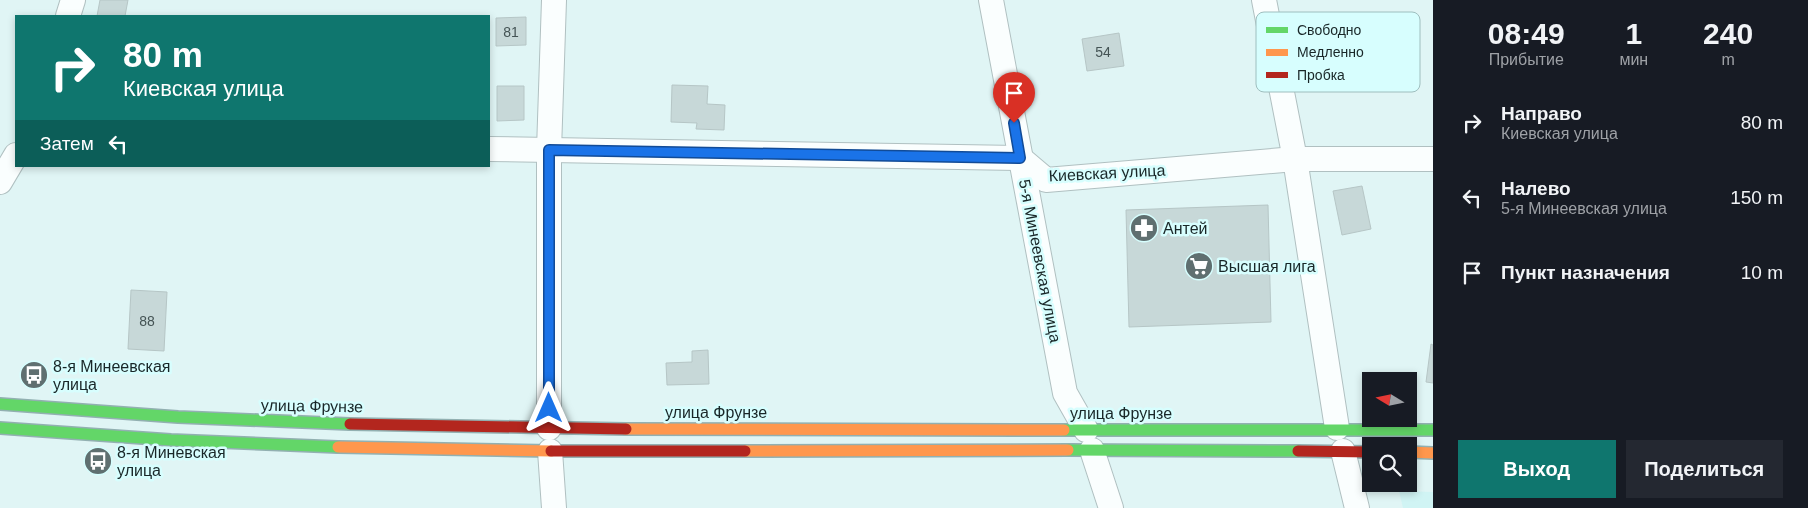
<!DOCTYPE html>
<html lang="ru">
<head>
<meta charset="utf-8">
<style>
	:root { --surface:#171b24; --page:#242831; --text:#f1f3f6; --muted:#9ea1a6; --accent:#0f766e }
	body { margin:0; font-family:Helvetica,sans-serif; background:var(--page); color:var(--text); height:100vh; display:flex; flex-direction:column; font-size:19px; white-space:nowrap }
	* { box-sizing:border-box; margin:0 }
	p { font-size:16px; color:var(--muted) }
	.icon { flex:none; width:28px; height:28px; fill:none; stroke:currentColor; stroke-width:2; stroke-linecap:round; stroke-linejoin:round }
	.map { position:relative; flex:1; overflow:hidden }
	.side { display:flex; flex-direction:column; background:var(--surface); width:375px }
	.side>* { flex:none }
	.banner { position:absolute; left:15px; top:15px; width:475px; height:152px; border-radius:0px; box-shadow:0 2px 8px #0003; background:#0f766e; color:#fff; overflow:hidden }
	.needle { width:32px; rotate:280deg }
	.tools { position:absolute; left:1362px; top:372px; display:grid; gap:10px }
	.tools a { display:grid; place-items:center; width:55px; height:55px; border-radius:0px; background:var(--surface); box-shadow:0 2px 8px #0003; font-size:25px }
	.pin { position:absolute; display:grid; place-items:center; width:42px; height:42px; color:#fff; margin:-51px -21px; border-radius:50% 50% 50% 0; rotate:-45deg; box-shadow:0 0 5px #0007 }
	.pin .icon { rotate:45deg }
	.me { position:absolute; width:55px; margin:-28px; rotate:0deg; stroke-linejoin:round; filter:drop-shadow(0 0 4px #0008) }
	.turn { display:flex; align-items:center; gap:18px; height:105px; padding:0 25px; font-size:22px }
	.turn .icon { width:65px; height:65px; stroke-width:2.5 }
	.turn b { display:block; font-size:35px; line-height:42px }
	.then { display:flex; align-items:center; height:48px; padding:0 25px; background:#0003; gap:10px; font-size:19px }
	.eta { display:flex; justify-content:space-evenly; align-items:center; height:85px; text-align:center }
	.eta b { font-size:30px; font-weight:600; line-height:35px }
	.action { display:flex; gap:10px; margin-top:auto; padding:10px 25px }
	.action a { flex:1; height:58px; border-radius:0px; background:var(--accent); color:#fff; font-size:20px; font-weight:600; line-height:58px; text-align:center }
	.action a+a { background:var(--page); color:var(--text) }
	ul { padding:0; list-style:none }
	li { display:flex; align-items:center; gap:15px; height:75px; padding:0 25px }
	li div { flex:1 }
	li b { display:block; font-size:19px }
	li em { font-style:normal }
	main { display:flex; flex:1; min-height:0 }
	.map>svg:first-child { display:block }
	.built { fill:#d0f4f4 }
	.building { fill:#c7d8d8; stroke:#b6c6c6 }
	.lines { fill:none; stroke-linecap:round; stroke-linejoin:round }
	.street-casing { stroke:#b0c0c1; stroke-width:26 }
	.fast-casing { stroke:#92b0b1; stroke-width:14 }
	.slow-casing { stroke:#92b0b1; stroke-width:14 }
	.jam-casing { stroke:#92b0b1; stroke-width:14 }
	.street { stroke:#fafefe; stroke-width:24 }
	.fast { stroke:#63d668; stroke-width:11 }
	.slow { stroke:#ff974d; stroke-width:11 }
	.jam { stroke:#b3261e; stroke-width:11 }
	.route-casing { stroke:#114b97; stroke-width:12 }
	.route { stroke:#1a73e8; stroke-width:9 }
	.labels { text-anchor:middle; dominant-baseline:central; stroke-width:5; stroke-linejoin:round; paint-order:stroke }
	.number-label { font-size:14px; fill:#445354 }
	.street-label { font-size:16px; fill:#192728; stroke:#d7fefe }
	.poi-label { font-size:16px; fill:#192728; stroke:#d7fefe; text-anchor:start }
	.key { fill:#d7fefe; stroke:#9ebebe; stroke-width:1 }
	.key-label { font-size:14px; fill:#192728 }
</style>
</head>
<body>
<main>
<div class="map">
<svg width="1433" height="508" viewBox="0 0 1433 508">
	<rect width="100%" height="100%" fill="#e0f5f5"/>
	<path class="built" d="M1399,491L1433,492V508H1403Z"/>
	<g class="building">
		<path d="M100,0H128L125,16H97Z"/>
		<path d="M526,17V45L496,46V18Z"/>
		<path d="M1119,33L1124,66L1087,71L1082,39Z"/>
		<path d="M672,85L708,86L707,104L725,105L724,130L696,129L697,123L671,122Z"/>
		<path d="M497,86H524V120L497,121Z"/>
		<path d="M1362,186L1371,229L1342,235L1333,191Z"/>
		<path d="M1268,205L1271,322L1129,327L1126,210Z"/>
		<path d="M131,290L167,292L164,351L128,349Z"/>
		<path d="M1431,344L1433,345V383L1426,382Z"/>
		<path d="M708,350L709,384L667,385L666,363L692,362V351Z"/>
	</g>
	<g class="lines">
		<defs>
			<g id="street">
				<path d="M991,0L1065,393L1086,430"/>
				<path d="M1264,0L1295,159L1337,428"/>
				<path d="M68,16L73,0"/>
				<path d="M489,149L1020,158L1046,180L1295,159H1433"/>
				<path d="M0,182L16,155"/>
				<path d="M549,428V150L554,0"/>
				<path d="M1092,450L1111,508"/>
				<path d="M550,451L554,508"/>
				<path d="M1343,451L1357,508"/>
			</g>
			<g id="fast">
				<path d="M0,404L178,417L350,424"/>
				<path d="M0,428L171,440L338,447"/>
				<path d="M1064,430H1433"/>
				<path d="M1068,450L1298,451"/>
			</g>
			<g id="slow">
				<path d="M626,429L1064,430"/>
				<path d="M338,447L551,451"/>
				<path d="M745,451L1068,450"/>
				<path d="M1409,452L1433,453"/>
			</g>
			<g id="jam">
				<path d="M350,424L626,429"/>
				<path d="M551,451H745"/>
				<path d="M1298,451L1371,452"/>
			</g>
		</defs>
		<use href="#street" class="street-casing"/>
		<use href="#fast" class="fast-casing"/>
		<use href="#slow" class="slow-casing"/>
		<use href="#jam" class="jam-casing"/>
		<use href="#street" class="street"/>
		<use href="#fast" class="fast"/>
		<use href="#slow" class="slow"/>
		<use href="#jam" class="jam"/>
	</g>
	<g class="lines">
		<defs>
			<path id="route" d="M549,408V150L1020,158L1014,123"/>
		</defs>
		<use href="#route" class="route-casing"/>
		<use href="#route" class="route"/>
	</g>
	<defs>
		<symbol id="pharmacy-disc" viewBox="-11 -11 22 22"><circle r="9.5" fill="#5f6f70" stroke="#d7fefe"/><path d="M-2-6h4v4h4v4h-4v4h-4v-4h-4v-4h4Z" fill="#fff"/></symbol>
		<symbol id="supermarket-disc" viewBox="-11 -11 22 22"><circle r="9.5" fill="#5f6f70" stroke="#d7fefe"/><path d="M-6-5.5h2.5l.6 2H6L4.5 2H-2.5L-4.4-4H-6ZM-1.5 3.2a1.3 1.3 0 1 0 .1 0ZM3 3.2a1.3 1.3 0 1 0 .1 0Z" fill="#fff"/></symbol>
		<symbol id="bus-disc" viewBox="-11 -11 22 22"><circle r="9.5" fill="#5f6f70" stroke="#d7fefe"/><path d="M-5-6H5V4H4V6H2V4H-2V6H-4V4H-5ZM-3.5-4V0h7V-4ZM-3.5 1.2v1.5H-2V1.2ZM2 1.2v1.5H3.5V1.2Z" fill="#fff"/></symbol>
	</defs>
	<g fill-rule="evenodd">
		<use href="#pharmacy-disc" x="1128" y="212" width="32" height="32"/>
		<use href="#supermarket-disc" x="1183" y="250" width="32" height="32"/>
		<use href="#bus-disc" x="18" y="359" width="32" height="32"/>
		<use href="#bus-disc" x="82" y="445" width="32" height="32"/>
	</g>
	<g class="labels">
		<g class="number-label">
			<text x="511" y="32">81</text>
			<text x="1103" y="52">54</text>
			<text x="147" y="321">88</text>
		</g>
		<g class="street-label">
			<text transform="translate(1107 173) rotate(-3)">Киевская улица</text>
			<text transform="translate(1040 261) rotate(79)">5-я Минеевская улица</text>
			<text transform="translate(312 406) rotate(1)">улица Фрунзе</text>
			<text x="716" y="412">улица Фрунзе</text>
			<text x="1121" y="413">улица Фрунзе</text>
		</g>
		<g class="poi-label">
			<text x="1163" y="228">Антей</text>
			<text x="1218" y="266">Высшая лига</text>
			<text x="53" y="366">8-я Минеевская<tspan x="53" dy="18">улица</tspan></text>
			<text x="117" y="452">8-я Миневская<tspan x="117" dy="18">улица</tspan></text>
		</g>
	</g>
	<rect x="1256" y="12" width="164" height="80" rx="8" class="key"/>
	<rect x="1266" y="27" width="22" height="6" fill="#63d668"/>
	<rect x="1266" y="49" width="22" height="7" fill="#ff974d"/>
	<rect x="1266" y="72" width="22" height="6" fill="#b3261e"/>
	<g class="key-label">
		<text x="1297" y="35">Свободно</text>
		<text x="1297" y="57">Медленно</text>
		<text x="1297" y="80">Пробка</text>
	</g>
</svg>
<div class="tools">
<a><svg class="needle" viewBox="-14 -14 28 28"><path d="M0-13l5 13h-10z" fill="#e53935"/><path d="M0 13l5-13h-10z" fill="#9ea1a6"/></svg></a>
<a><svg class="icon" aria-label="search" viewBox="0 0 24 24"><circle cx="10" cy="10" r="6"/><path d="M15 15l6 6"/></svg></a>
</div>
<div class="pin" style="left:1014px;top:123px;background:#d93025"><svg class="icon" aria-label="arrive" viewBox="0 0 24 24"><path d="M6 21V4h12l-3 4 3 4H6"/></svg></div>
<svg class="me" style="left:549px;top:408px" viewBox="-20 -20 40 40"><path d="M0-17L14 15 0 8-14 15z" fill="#1a73e8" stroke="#fff" stroke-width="4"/></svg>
<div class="banner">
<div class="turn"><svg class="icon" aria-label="right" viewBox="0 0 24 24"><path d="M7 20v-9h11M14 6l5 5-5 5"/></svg><div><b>80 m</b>Киевская улица</div></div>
<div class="then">Затем<svg class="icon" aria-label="left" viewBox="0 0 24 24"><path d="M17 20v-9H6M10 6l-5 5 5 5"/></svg></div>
</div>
</div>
<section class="side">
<div class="eta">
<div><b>08:49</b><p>Прибытие</p></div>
<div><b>1</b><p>мин</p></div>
<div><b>240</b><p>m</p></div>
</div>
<ul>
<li><svg class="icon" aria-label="right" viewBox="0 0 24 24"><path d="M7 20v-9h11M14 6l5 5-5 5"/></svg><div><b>Направо</b><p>Киевская улица</p></div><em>80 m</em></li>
<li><svg class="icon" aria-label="left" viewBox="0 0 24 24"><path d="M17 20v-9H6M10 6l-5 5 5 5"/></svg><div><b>Налево</b><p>5-я Минеевская улица</p></div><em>150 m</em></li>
<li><svg class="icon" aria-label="arrive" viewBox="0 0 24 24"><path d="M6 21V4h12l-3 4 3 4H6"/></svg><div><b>Пункт назначения</b></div><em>10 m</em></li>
</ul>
<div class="action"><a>Выход</a><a>Поделиться</a></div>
</section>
</main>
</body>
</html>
